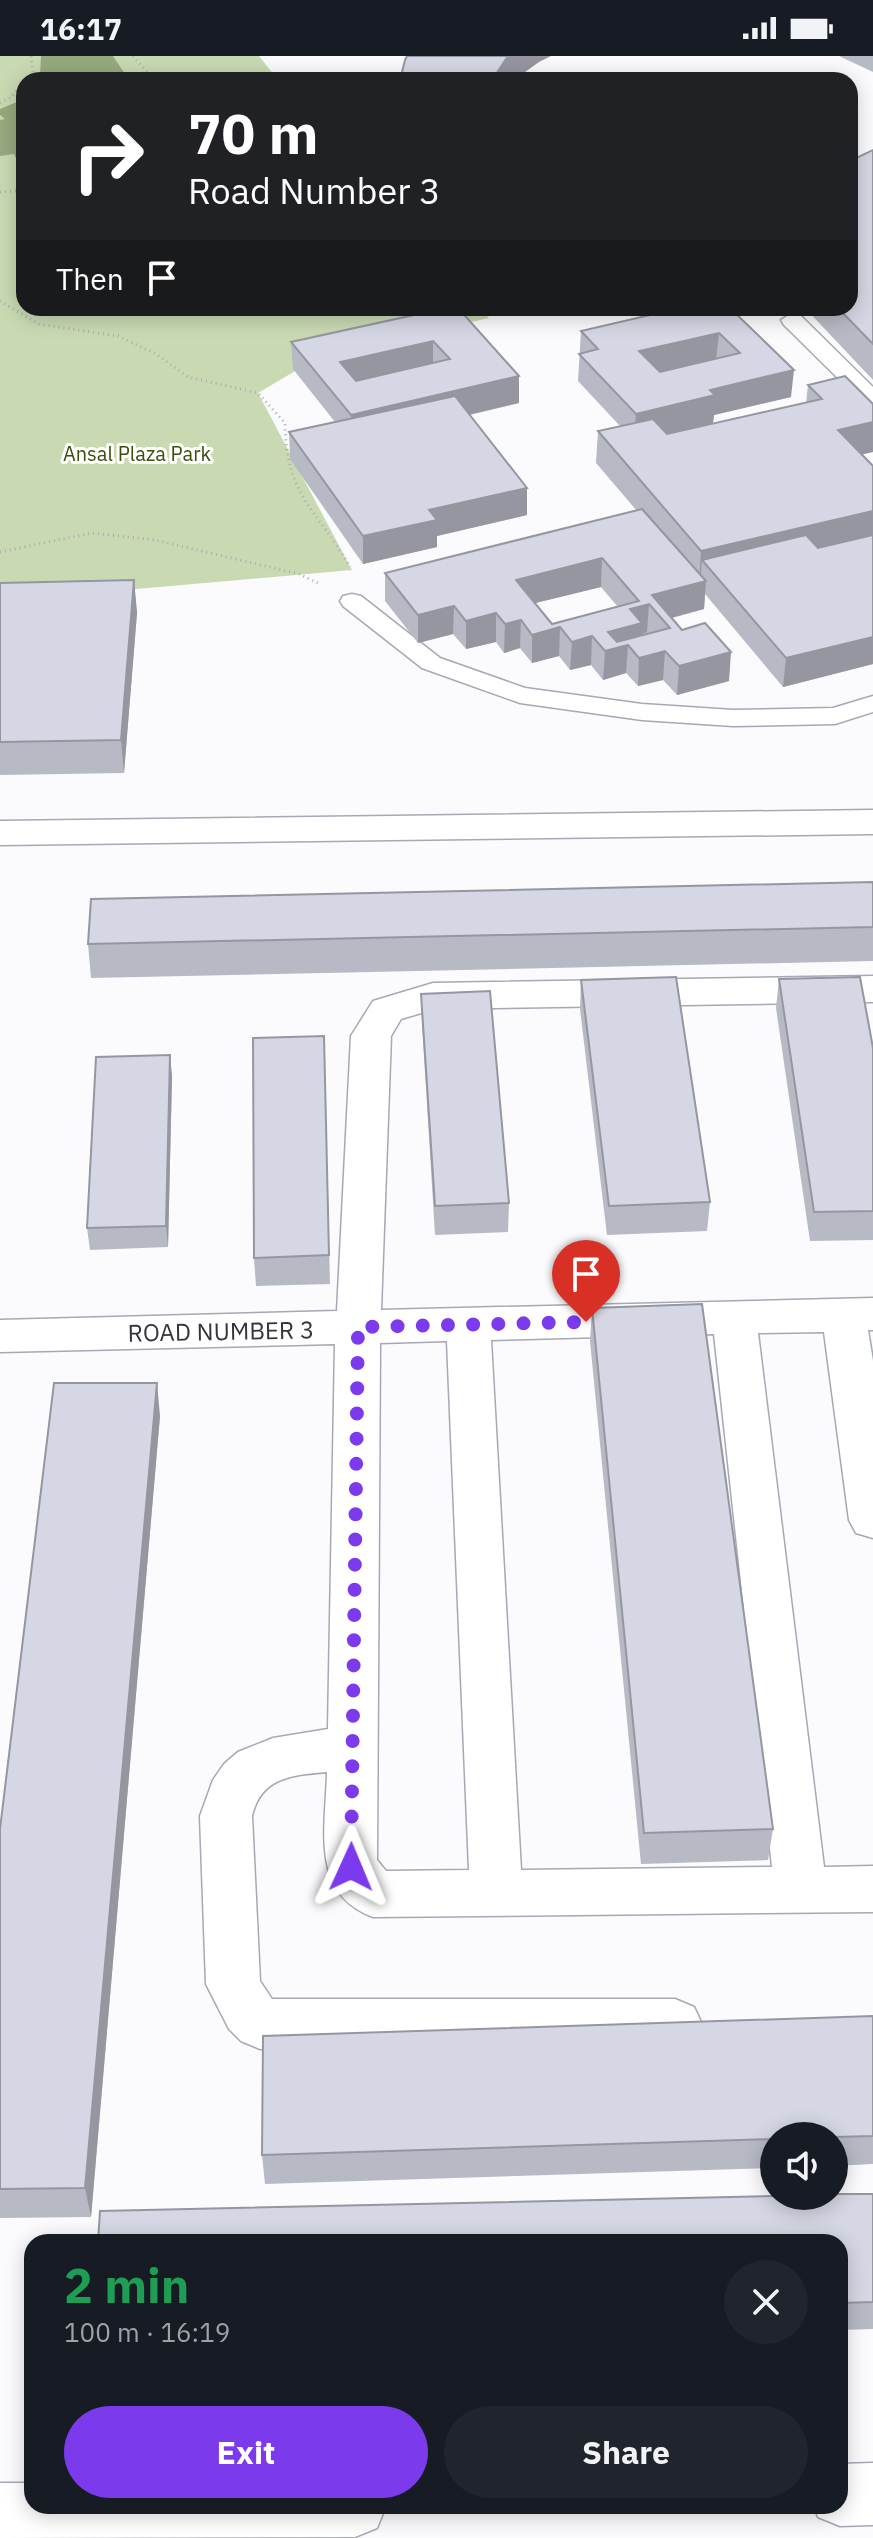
<!DOCTYPE html>
<html lang="en">
<head>
<meta charset="utf-8">
<style>
	:root { --surface:#171b24; --page:#20242c; --text:#f1f3f6; --muted:#9ea1a6; --accent:#7c3aed }
	body { margin:0; font-family:"IBM Plex Sans",sans-serif; background:var(--page); color:var(--text); height:100vh; display:flex; flex-direction:column; font-size:30px; white-space:nowrap }
	* { box-sizing:border-box; margin:0 }
	p { font-size:26px; color:var(--muted) }
	.icon { flex:none; width:44px; height:44px; fill:none; stroke:currentColor; stroke-width:2; stroke-linecap:round; stroke-linejoin:round }
	.map { position:relative; flex:1; overflow:hidden }
	.details { position:absolute; left:24px; top:2178px; width:824px; height:280px; display:flex; flex-direction:column; background:var(--surface); border-radius:24px; box-shadow:0 4px 20px #0003 }
	.details>* { flex:none }
	.banner { position:absolute; left:16px; top:16px; width:842px; height:244px; border-radius:24px; box-shadow:0 4px 20px #0003; background:#202124; color:#fff; overflow:hidden }
	.controls { position:absolute; left:760px; top:2066px; display:grid; gap:16px }
	.controls a { display:grid; place-items:center; width:88px; height:88px; border-radius:50%; background:var(--surface); box-shadow:0 4px 20px #0003; font-size:40px }
	.pin { position:absolute; display:grid; place-items:center; width:68px; height:68px; color:#fff; margin:-82px -34px; border-radius:50% 50% 50% 0; rotate:-45deg; box-shadow:0 0 8px #0007 }
	.pin .icon { rotate:45deg }
	.me { position:absolute; width:88px; margin:-44px; rotate:1deg; stroke-linejoin:round; filter:drop-shadow(0 0 6px #0008) }
	.turn { display:flex; align-items:center; gap:28px; height:168px; padding:0 40px; font-size:36px }
	.turn .icon { width:104px; height:104px; stroke-width:2.5 }
	.turn b { display:block; font-size:56px; line-height:68px }
	.then { display:flex; align-items:center; height:76px; padding:0 40px; background:#0003; gap:16px; font-size:30px }
	.round { display:grid; place-items:center; flex:none; width:84px; height:84px; border-radius:42px; background:var(--page) }
	.summary { display:flex; align-items:center; justify-content:space-between; height:136px; padding:0 40px }
	h1 { font-size:48px; font-weight:700; line-height:60px; color:#1e9e55 }
	.primary-button { display:flex; gap:16px; margin-top:auto; padding:16px 40px }
	.primary-button a { flex:1; height:92px; border-radius:48px; background:var(--accent); color:#fff; font-size:32px; font-weight:700; line-height:92px; text-align:center }
	.primary-button a+a { background:var(--page); color:var(--text) }
	.status { display:flex; justify-content:space-between; align-items:center; height:56px; padding:0 40px; background:var(--surface); direction:ltr }
	.status svg { height:22px; fill:currentColor }
	.map>svg:first-child { display:block }
	.green { fill:#c9dab3 }
	.water { fill:#97aa7e }
	.lines { fill:none; stroke-linecap:round; stroke-linejoin:round }
	.service-casing { stroke:#a6a8b4; stroke-width:3 }
	.minor-casing { stroke:#a6a8b4; stroke-width:3 }
	.path { stroke:#acacb0; stroke-width:3; stroke-dasharray:1 4; stroke-linecap:butt }
	.service { fill:#fff; fill-rule:evenodd }
	.minor { fill:#fff; fill-rule:evenodd }
	.wall { fill:#b7b9c4; fill-rule:evenodd }
	.shaded-wall { fill:#9596a0 }
	.building { fill:#d5d7e4; stroke:#9596a0; stroke-width:2; fill-rule:evenodd }
	.route { stroke:#7c3aed; stroke-width:14; stroke-dasharray:0 25.2 }
	.labels { text-anchor:middle; dominant-baseline:central; stroke-width:6; stroke-linejoin:round; paint-order:stroke }
	.far-park-label { font-size:20px; fill:#394f0a; stroke:#fff }
	.street-label { font-size:24px; fill:#34353a; stroke:#fff }
</style>
</head>
<body>
<div class="status"><b>16:17</b><svg viewBox="0 0 49 12"><path d="M0 12V9h3v3zM5 12V6h3v6zM10 12V3h3v9zM15 12V0h3v12zM26 1h20v11H26zM47 4h2v5h-2z"/></svg></div>
<div class="map">
<svg width="873" height="2482" viewBox="0 0 873 2482">
	<rect width="100%" height="100%" fill="#fbfbfe"/>
	<path class="green" d="M0,0H259L278,24H24V252H480L489,262L324,298L258,337L352,514L0,545Z"/>
	<g class="water">
		<path d="M41,0H113L129,24H37L40,20Z"/>
		<path d="M24,43V108H19L14,98L0,100V64L5,63L0,59V53Z"/>
	</g>
	<g class="lines">
		<defs>
			<g id="service">
				<path d="M792,257L800,259L873,331V351L865,349L784,269L781,264Z"/>
				<path d="M352,538L361,540L440,602L525,632L642,648L733,654L833,652L873,640V656L835,668L733,670L642,664L520,647L422,612L343,550L340,545L343,540Z"/>
			</g>
			<g id="minor">
				<path d="M873,754V778L0,789V765Z"/>
				<path d="M873,920V946L435,953L401,963L391,980L381,1254L873,1242V1274H868L873,1305V1482L856,1477L849,1464L824,1276L758,1277L824,1811L873,1810V1856L373,1861C309,1838 326,1770 327,1716C292,1719 261,1721 252,1760L260,1925L272,1943H675L694,1951L702,1968L694,1985L675,1993H260L241,1985L229,1973L206,1928L200,1760L213,1724L224,1708L238,1696L273,1682L328,1673L335,1288L0,1296V1264L337,1255L351,980L373,945L433,927ZM714,1278L772,1811L521,1814L491,1284ZM447,1285L469,1814L386,1815L377,1804L380,1287Z"/>
				<path d="M873,2407V2469L840,2470L818,2461L814,2450H840V2408Z"/>
				<path d="M0,2427H32V2450H386L377,2472L355,2481L0,2482Z"/>
			</g>
		</defs>
		<use href="#service" class="service-casing"/>
		<use href="#minor" class="minor-casing"/>
		<g class="path">
			<path d="M133,0L154,24"/>
			<path d="M27,24L33,17L31,0"/>
			<path d="M171,24L201,19"/>
			<path d="M0,47L10,42L24,27"/>
			<path d="M0,136L24,134"/>
			<path d="M0,245L39,268L118,280L156,298L188,321L258,337L285,367C286,441 317,453 350,511"/>
			<path d="M0,496L92,477L155,484L299,518L318,527"/>
		</g>
		<use href="#service" class="service"/>
		<use href="#minor" class="minor"/>
	</g>
	<g class="wall">
		<path d="M839,0H873V16Z"/>
		<path d="M873,94V324L805,252H850Z"/>
		<path d="M446,252L519,347L470,359L527,432V459L437,480V491L363,508L290,403L289,376L335,366L293,313L291,286Z"/>
		<path d="M730,252L791,341L714,359L713,367L666,378L806,347L808,329L845,320L863,399L873,410V608L783,631L705,538L704,553L672,562L729,625L677,639L663,624L638,630L626,617L603,624L591,609L570,614L559,600L532,607L520,592L504,597L496,586L466,593L453,578L418,587L385,545V517L637,455L596,407L598,375L620,370L578,325L581,275ZM601,531L618,551L552,568L535,547Z"/>
		<path d="M134,524L137,557L124,717L0,719V527Z"/>
		<path d="M873,826V905L91,922L88,888Z"/>
		<path d="M779,923L873,992V1184L810,1185L776,952Z"/>
		<path d="M581,924L710,1146L707,1175L607,1179L580,953Z"/>
		<path d="M421,938L509,1147L508,1176L435,1179L422,967Z"/>
		<path d="M324,980L330,1228L256,1230L254,1202Z"/>
		<path d="M170,999L172,1021L168,1191L90,1194L87,1172Z"/>
		<path d="M592,1252L773,1773L768,1804L641,1808L590,1285Z"/>
		<path d="M160,1360L91,2161L0,2162V1773Z"/>
		<path d="M873,1960V2108L834,2110V2080H774V2112L265,2128L262,2099Z"/>
		<path d="M873,2138V2273L840,2274V2186Z"/>
	</g>
	<g class="shaded-wall">
		<path d="M508,0H551L539,6L514,24H494V21Z"/>
		<path d="M719,277L716,304L638,322L639,295Z"/>
		<path d="M433,285V312L341,333L340,306Z"/>
		<path d="M794,314L791,341L714,359L713,367L634,386L636,358L710,334Z"/>
		<path d="M519,320V347L351,386V359Z"/>
		<path d="M873,366V396L835,405L838,374Z"/>
		<path d="M527,432V459L437,480V491L363,508V480L429,454Z"/>
		<path d="M873,455V486L702,504L700,527L706,525L704,553L663,564L652,539L699,527L701,495Z"/>
		<path d="M602,502L601,531L515,552L516,524Z"/>
		<path d="M134,524L137,557L124,717L121,684Z"/>
		<path d="M649,548L647,576L642,578L641,595L628,589L626,617L603,624L605,595L608,576L630,553Z"/>
		<path d="M454,550L453,578L418,587V559Z"/>
		<path d="M496,557V586L466,593V565Z"/>
		<path d="M521,564L520,592L504,597L505,568Z"/>
		<path d="M560,571L559,600L532,607V579Z"/>
		<path d="M592,580L591,609L570,614L572,586Z"/>
		<path d="M873,581V608L783,631L786,602Z"/>
		<path d="M665,595L663,624L638,630L639,602Z"/>
		<path d="M731,596L729,625L677,639L679,610Z"/>
		<path d="M170,999L172,1021L168,1191L166,1170Z"/>
		<path d="M157,1327L160,1360L91,2161L85,2132Z"/>
	</g>
	<g class="building">
		<path d="M407,0H508L494,21V24H400L405,4Z"/>
		<path d="M873,94V288L838,252H850V105Z"/>
		<path d="M446,252H458L519,320L351,359L291,286ZM433,285L450,303L356,325L340,306Z"/>
		<path d="M680,252H730L794,314L710,334L715,339L636,358L579,298L598,293L581,275ZM719,277L740,297L660,316L639,295Z"/>
		<path d="M845,320L873,348V366L838,374L873,410V455L701,495L598,375L653,363L667,378L822,343L808,329Z"/>
		<path d="M455,340L527,432L429,454L437,464L363,480L289,376Z"/>
		<path d="M642,453L706,525L652,539L682,574L705,567L731,596L679,610L665,595L639,602L628,589L605,595L592,580L572,586L560,571L532,579L521,564L505,568L496,557L466,565L454,550L418,559L385,517ZM602,502L639,545L552,568L516,524ZM649,548L670,572L617,586L608,576L642,567L630,553Z"/>
		<path d="M806,479L818,492L873,479V581L786,602L702,504Z"/>
		<path d="M134,524L121,684L0,686V527Z"/>
		<path d="M873,826V871L88,888L91,843Z"/>
		<path d="M676,921L710,1146L609,1150L581,924Z"/>
		<path d="M860,921L873,992V1155L814,1156L779,923Z"/>
		<path d="M490,935L509,1147L435,1150L421,938Z"/>
		<path d="M324,980L329,1199L254,1202L253,982Z"/>
		<path d="M170,999L166,1170L87,1172L96,1001Z"/>
		<path d="M702,1248L773,1773L644,1777L592,1252Z"/>
		<path d="M54,1327H157L85,2132L0,2133V1773Z"/>
		<path d="M873,1960V2080L834,2081L774,2080V2083L262,2099L263,1980Z"/>
		<path d="M834,2138H873V2246L840,2247V2186H98L100,2155L774,2140H834Z"/>
	</g>
	<g class="lines">
		<path class="route" d="M351,1811L358,1271L586,1266"/>
	</g>
	<g class="labels">
		<g class="far-park-label">
			<text x="137" y="397">Ansal Plaza Park</text>
		</g>
		<g class="street-label">
			<text transform="translate(221 1275) rotate(-1)">ROAD NUMBER 3</text>
		</g>
	</g>
</svg>
<div class="controls">
<a><svg class="icon" aria-label="sound" viewBox="0 0 24 24"><path d="M4 9h4l5-4v14l-5-4H4zM17 9q2 3 0 6"/></svg></a>
</div>
<div class="pin" style="left:586px;top:1266px;background:#d93025"><svg class="icon" aria-label="arrive" viewBox="0 0 24 24"><path d="M6 21V4h12l-3 4 3 4H6"/></svg></div>
<svg class="me" style="left:351px;top:1811px" viewBox="-20 -20 40 40"><path d="M0-17L14 15 0 8-14 15z" fill="#7c3aed" stroke="#fff" stroke-width="4"/></svg>
<div class="banner">
<div class="turn"><svg class="icon" aria-label="right" viewBox="0 0 24 24"><path d="M7 20v-9h11M14 6l5 5-5 5"/></svg><div><b>70 m</b>Road Number 3</div></div>
<div class="then">Then<svg class="icon" aria-label="arrive" viewBox="0 0 24 24"><path d="M6 21V4h12l-3 4 3 4H6"/></svg></div>
</div>
<section class="details">
<div class="summary"><div><h1>2 min</h1><p>100 m · 16:19</p></div><a class="round"><svg class="icon" aria-label="close" viewBox="0 0 24 24"><path d="M6 6l12 12M18 6L6 18"/></svg></a></div>
<div class="primary-button"><a>Exit</a><a>Share</a></div>
</section>
</div>
</body>
</html>
